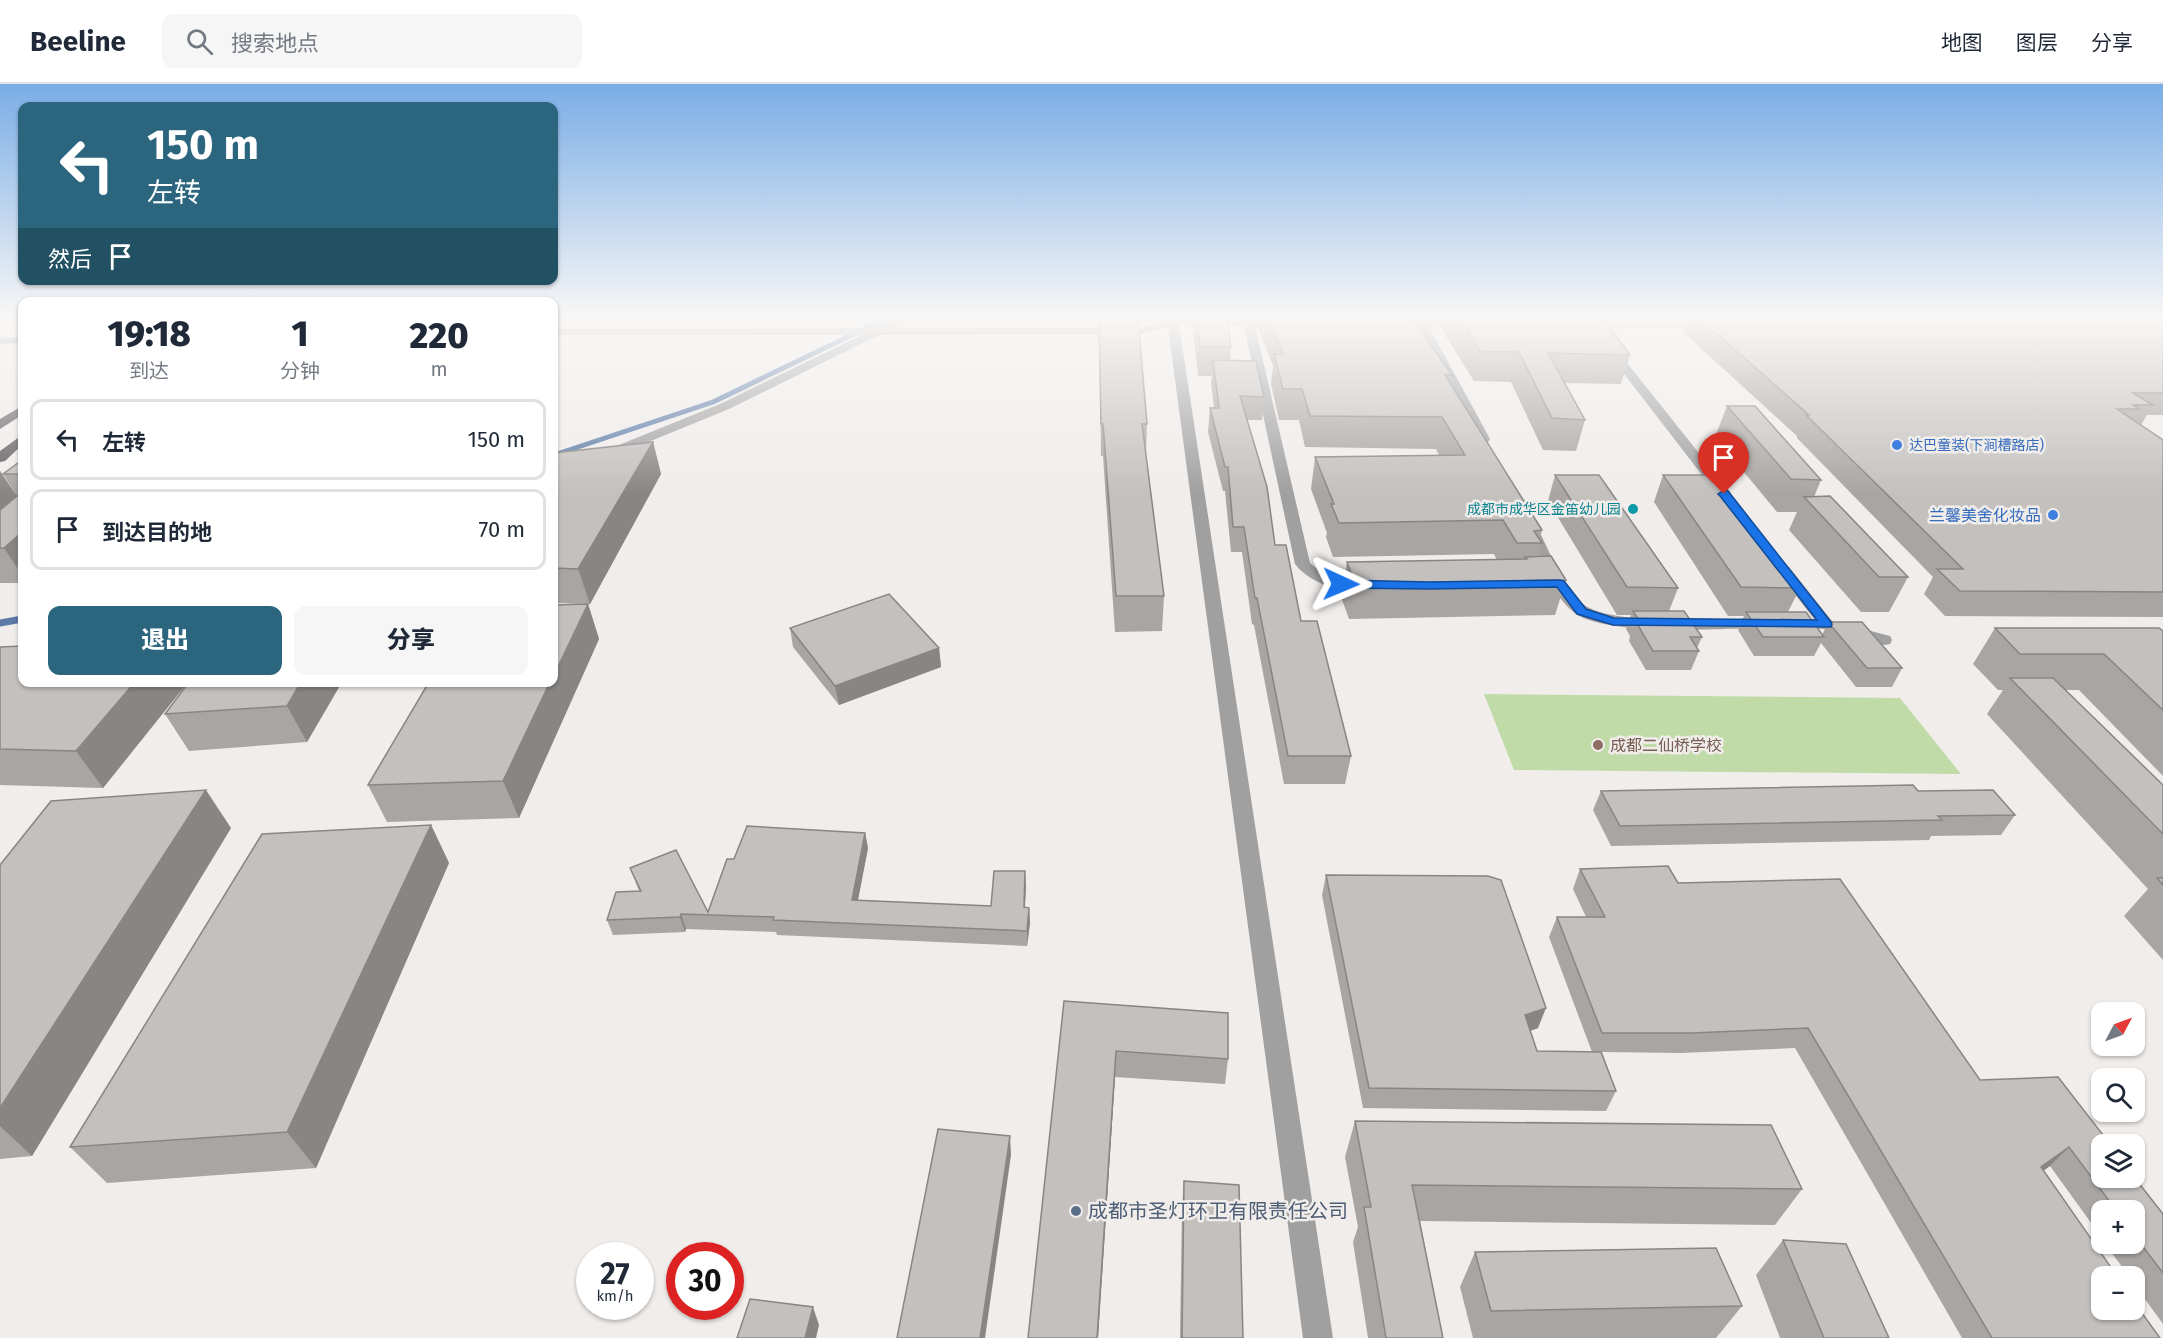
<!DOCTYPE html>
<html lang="zh">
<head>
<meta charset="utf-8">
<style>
	:root { --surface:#fff; --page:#f6f6f7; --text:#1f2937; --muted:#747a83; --line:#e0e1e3; --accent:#2b667e }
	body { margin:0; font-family:"Fira Sans","Noto Sans SC",sans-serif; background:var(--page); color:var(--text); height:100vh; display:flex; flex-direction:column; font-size:22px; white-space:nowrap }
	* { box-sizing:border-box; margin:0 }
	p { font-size:20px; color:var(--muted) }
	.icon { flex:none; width:33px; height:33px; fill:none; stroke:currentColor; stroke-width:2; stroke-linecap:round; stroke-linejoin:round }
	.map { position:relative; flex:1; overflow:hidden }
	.drawer { position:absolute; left:18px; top:213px; width:540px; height:390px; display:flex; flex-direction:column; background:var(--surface); border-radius:12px; box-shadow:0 2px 4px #0004 }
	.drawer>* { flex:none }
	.guide { position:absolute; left:18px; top:18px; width:540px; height:183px; border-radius:12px; box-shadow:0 2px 4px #0004; background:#2b667e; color:#fff; overflow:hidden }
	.needle { width:39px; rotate:49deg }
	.buttons { position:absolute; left:2091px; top:918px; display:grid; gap:12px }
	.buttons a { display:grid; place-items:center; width:54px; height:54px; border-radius:12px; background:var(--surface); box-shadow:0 2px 4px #0004; font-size:30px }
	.speed { position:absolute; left:576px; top:1158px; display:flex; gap:12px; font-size:30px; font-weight:700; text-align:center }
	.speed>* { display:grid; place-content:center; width:78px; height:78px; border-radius:50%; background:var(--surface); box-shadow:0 2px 4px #0004; line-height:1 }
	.speed small { font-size:15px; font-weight:400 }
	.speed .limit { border:9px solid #d22; background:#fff; color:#111 }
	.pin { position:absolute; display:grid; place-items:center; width:51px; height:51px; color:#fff; margin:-62px -26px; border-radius:50% 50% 50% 0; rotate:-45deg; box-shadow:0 0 6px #0007 }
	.pin .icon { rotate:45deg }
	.me { position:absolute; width:66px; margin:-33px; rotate:91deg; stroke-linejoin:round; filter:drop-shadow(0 0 4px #0008) }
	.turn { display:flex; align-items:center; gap:21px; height:126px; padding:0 30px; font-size:27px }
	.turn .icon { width:78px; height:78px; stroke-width:2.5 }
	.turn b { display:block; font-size:42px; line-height:51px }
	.then { display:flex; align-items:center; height:57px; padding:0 30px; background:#0003; gap:12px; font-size:22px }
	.eta { display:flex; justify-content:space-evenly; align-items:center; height:102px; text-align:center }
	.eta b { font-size:36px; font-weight:800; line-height:42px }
	.action { display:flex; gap:12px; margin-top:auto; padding:12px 30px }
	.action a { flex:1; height:69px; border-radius:12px; background:var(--accent); color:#fff; font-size:24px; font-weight:800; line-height:69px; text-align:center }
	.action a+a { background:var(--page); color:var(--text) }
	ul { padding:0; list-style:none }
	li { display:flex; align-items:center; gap:18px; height:81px; margin:0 12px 9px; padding:0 18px; border:3px solid var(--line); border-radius:12px }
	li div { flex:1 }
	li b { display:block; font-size:22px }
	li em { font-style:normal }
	header { display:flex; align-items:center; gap:36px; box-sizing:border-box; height:84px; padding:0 30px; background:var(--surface); border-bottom:2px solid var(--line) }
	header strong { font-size:28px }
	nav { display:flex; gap:33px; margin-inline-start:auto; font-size:21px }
	.search { width:420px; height:54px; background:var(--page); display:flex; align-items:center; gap:15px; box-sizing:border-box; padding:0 21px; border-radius:12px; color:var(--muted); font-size:22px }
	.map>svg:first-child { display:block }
	.green { fill:#c1dba8 }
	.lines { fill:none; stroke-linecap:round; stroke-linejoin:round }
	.stream-far1 { stroke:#5c7aa7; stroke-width:5 }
	.stream { stroke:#5c7aa7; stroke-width:7 }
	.minor { fill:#a1a0a0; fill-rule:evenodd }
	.major { fill:#625f60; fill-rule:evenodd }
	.wall { fill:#a8a5a3 }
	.shaded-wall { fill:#888685 }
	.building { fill:#c3c0be; stroke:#888685; stroke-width:1.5 }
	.route { fill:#1a73e8; stroke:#114b97; stroke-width:1.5 }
	.shop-dot { fill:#3f7fe0; stroke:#f0edeb; stroke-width:2 }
	.culture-dot { fill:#0f9aa8; stroke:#f0edeb; stroke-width:2 }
	.education-dot { fill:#8d6e63; stroke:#f0edeb; stroke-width:2 }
	.service-dot { fill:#5c6f8a; stroke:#f0edeb; stroke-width:2 }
	.labels { text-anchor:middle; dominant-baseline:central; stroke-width:5; stroke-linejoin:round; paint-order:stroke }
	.far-shop-label { font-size:14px; fill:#366cbe; stroke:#f0edeb; text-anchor:start }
	.far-culture-label { font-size:14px; fill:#0d838f; stroke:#f0edeb; text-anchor:end }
	.shop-label { font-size:16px; fill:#366cbe; stroke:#f0edeb; text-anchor:end }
	.education-label { font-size:16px; fill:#785e54; stroke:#f0edeb; text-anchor:start }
	.near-service-label { font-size:20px; fill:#4e5e75; stroke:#f0edeb; text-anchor:start }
</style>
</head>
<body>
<header>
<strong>Beeline</strong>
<div class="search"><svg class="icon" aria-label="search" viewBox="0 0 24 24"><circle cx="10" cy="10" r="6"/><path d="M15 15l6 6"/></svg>搜索地点</div>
<nav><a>地图</a><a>图层</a><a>分享</a></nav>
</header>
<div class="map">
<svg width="2163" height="1254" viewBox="0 0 2163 1254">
	<rect width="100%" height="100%" fill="#f0edeb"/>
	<path class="green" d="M1484,610L1900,614L1961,690L1514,686Z"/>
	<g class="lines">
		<path class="stream-far1" d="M554,371L713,318L887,234"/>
		<path class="stream" d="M0,539L22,535"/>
		<g class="minor">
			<path d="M554,234H665L660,237L554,238Z"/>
			<path d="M894,234H908L892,244H1142L1159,239L1142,234L1282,236L1288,239L1282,242H1255L1310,479C1332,499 1347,490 1372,497L1374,500L1372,503C1346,510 1312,502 1295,480L1244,242L1179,241L1333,1254H1303L1168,243L1142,250L879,251L729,325L614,372L607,368L609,365L720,320L862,251H554V245L875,244Z"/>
			<path d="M1421,236L1468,237L1474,240L1468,243H1429L1490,355L1488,358H1478L1476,355L1417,243L1391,242L1385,239L1391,236Z"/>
			<path d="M1708,238L1714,241L1712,243L1586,245L1580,242L1586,239Z"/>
			<path d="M22,253V259L0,260V254Z"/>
			<path d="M1612,264L1616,265L1729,407L1731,410L1729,413H1719L1608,269L1606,267Z"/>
			<path d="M1530,439L1537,443C1550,468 1561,499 1582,519C1607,543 1727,535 1764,534L1772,539L1764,544C1723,544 1599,554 1571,526C1548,504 1537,470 1523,443Z"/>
			<path d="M1784,481L1789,483L1832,537L1890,552L1892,556L1890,560L1884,561L1825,545L1786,543L1784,540L1786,537L1814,535L1776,486Z"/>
		</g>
		<g class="major">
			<path d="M22,322V331L0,345V335Z"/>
			<path d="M22,351V361L5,377L0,378V367Z"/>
		</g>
	</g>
	<g class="wall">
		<path d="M1099,234L1147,340L1146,369L1164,512L1162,547L1115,548L1103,372H1101Z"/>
		<path d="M1194,234H1227L1231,263L1230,276L1264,313L1262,336H1247L1275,461L1301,537L1351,672L1345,700H1284L1254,541L1252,540L1242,468H1231L1225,407H1223L1208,348L1210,324H1214L1211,299L1212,292H1198L1193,243Z"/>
		<path d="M1259,234H1412L1452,291L1450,299L1542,446L1540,455L1542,459L1538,472L1566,496L1555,531L1349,535L1341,513L1347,478L1497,476L1494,470L1333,473L1326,453L1327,449L1311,405L1315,373L1439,371L1436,365L1305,363L1299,336H1279L1271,300L1273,282L1258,244Z"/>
		<path d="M1435,234H1603L1630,271L1621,300L1565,299L1585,336L1576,367L1543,366L1511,298L1474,297L1442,246L1445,235Z"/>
		<path d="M1688,234H2163V331H2147L2141,341L2163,356V533L1945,532L1924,510L1933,493L1797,354V352L1683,248Z"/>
		<path d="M1727,322L1821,396L1814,413L1908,493L1889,528H1861L1789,446L1797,428H1777L1715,353Z"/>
		<path d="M653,358L661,390L590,520L554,519V369Z"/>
		<path d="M22,376V499H0V387L17,412L3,390Z"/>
		<path d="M1555,391L1678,504L1669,527L1702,553L1697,564L1699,567L1691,586H1646L1629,557L1630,552L1626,545L1631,531H1617L1548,417Z"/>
		<path d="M1663,391L1800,504L1788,528L1822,551L1828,538L1902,584L1892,603H1856L1821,559L1814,572H1754L1738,546L1744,532H1728L1654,418Z"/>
		<path d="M588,520L599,555L519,734L387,738L368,701Z"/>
		<path d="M790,544L939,564L941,583L839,621L793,563Z"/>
		<path d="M1995,544L2163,547V692L2079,606H2065L2163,750V876L2124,832L2148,805L1987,630L2003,606H1998L1973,580Z"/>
		<path d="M0,563L188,598L103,704L0,701Z"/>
		<path d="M189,598H342L307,658L189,667L165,630Z"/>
		<path d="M1601,707H1918L2015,731L2001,751L1931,752L1929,756L1611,762L1593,726Z"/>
		<path d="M431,741L449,779L316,1084L107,1099L70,1063Z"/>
		<path d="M231,744L32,1072L0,1075V781Z"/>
		<path d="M865,749L868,764L858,816L991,822L1026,802L1025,823L1029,824L1030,839L1027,862L777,851L776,848L686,845L685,848L613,851L607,836L639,807L630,784L708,828L734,775Z"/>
		<path d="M1580,785L1678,799L1980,996L2163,1130V1240L2134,1200V1192H2129L2105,1160H2134V1126H2102V1154L2050,1082L2043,1087L2160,1254H1962L1795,964L1681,969L1602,968L1616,1007L1606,1027L1363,1024L1322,811L1326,791L1538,944L1530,947L1537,967L1592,968L1549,853L1557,833H1586L1573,805Z"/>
		<path d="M1064,917L1228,975L1225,1000L1115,993L1098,1254H1028Z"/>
		<path d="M1355,1037L1802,1105L1775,1141L1420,1137L1443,1254H1368L1353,1158L1358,1143L1345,1073Z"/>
		<path d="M1184,1097L1243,1254H1180L1182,1122Z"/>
		<path d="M1783,1156L1889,1254H1780L1756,1191Z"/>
		<path d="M1475,1168L1742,1222L1716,1254H1473L1460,1203Z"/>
	</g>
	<g class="shaded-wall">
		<path d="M653,358L661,390L590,520L578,485Z"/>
		<path d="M0,387L18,414L0,427Z"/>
		<path d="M22,448V491L4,464Z"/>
		<path d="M588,520L599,555L519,734L503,697L550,598H554V591Z"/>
		<path d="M939,564L941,583L839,621L835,602Z"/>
		<path d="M135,598H188L103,704L76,667Z"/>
		<path d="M301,598H342L307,658L287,622Z"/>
		<path d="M206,706L231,744L32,1072L0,1042V1024Z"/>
		<path d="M431,741L449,779L316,1084L287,1048Z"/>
		<path d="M865,749L868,764L855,831L852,816Z"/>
		<path d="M1025,787L1026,802L1024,839V823Z"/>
		<path d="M1029,824L1030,839L1027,862V847Z"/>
		<path d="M681,830L686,845L685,848L680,833Z"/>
		<path d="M1546,924L1538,944L1518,951L1525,931Z"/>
		<path d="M1116,967L1115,993L1098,1254H1097Z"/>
		<path d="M1010,1052L1011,1071L985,1254H980Z"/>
		<path d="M2069,1063L2050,1082L2021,1102L2041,1083Z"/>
		<path d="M813,1223L819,1241L816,1254H805Z"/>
	</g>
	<g class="building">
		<path d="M1099,234H1138L1147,340H1142L1164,512H1116L1103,340H1101Z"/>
		<path d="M1197,234H1227L1231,263H1200Z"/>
		<path d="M1268,234H1412L1452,291H1445L1542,446L1534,447L1542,459H1517L1503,436L1339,439L1331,420H1334L1315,373L1465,371L1442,333L1310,332L1302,305H1283L1274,270H1283Z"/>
		<path d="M1459,234H1603L1630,271L1548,269L1585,336L1552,334L1519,268H1481Z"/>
		<path d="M1699,234H2163V309H2133L2153,321H2133L2139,325H2117L2163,356V508L1960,507L1937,485H1963L1806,331H1809Z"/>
		<path d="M1213,276L1256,277L1264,313L1240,312L1267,403L1275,461H1286L1301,537H1317L1351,672H1288L1257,514H1255L1244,443H1233L1228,383H1225L1210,324H1219Z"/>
		<path d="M1727,322H1755L1821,396L1791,395Z"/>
		<path d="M653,358L578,485L554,484V369Z"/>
		<path d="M22,376V390H3Z"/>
		<path d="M1555,391H1599L1678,504L1627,503Z"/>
		<path d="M1663,391H1715L1800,504L1741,503Z"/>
		<path d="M22,408V448L4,464H0V426Z"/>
		<path d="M1830,412L1908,493H1879L1804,413Z"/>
		<path d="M1551,472L1566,496L1355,500L1347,478L1527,475L1525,473Z"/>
		<path d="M889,510L939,564L835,602L790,544Z"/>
		<path d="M588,520L554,591V521Z"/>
		<path d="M1633,527H1684L1702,553H1690L1699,567H1653L1636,538H1640Z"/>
		<path d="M1746,528H1806L1824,553H1763Z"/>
		<path d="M1828,538H1862L1902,584H1867Z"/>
		<path d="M1995,544H2159L2163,547V626L2104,570H2020Z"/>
		<path d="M22,562V598H135L76,667L0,665V563Z"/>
		<path d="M2010,594H2053L2163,701V750Z"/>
		<path d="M189,598H301L287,622L165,630Z"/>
		<path d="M429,598H550L503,697L368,701Z"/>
		<path d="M1913,701L1918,707L1993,706L2015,731L1938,732L1942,736L1620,742L1601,707Z"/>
		<path d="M206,706L0,1024V781L51,717Z"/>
		<path d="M431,741L287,1048L70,1063L262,750Z"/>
		<path d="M747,742L865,749L852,816L991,822L994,787H1025L1024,823L1029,824L1027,847L773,836L774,833L681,830L680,833L607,836L616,808L641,807L630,784L676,766L708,828L727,775H734Z"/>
		<path d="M1668,782L1678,799L1840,795L1980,996L2058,993L2110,1060H2102V1094H2134V1093L2163,1130V1189L2134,1151V1126H2116L2069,1063L2041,1083L2117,1192H2102V1226H2134V1218L2160,1254H1992L1808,944L1692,949H1602L1557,833H1605L1580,785Z"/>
		<path d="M1326,791L1488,792L1501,796L1546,924L1525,931L1537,967L1601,968L1616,1007L1369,1004Z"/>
		<path d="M2157,794H2163V801Z"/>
		<path d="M1064,917L1228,929V975L1116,967L1097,1254H1028Z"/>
		<path d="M1355,1037L1771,1041L1802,1105L1412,1101L1443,1254H1386L1364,1123H1371Z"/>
		<path d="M938,1045L1010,1052L980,1254H897Z"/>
		<path d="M1184,1097L1239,1101L1243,1254H1182Z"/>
		<path d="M1783,1156L1846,1160L1889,1254H1824Z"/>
		<path d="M1716,1164L1742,1222L1491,1227L1475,1168Z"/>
		<path d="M750,1215L813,1223L805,1254H737Z"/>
	</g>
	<linearGradient id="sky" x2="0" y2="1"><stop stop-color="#7aade6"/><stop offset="0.57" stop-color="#f8f7f6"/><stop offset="1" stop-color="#f8f7f6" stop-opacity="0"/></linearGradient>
	<rect width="2163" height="410" fill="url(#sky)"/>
	<path class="route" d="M1724,406L1728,407L1831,538L1832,540L1831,543L1613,541L1577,530L1557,503L1430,505L1341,504L1335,500L1341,496L1430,498L1560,496L1564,497L1586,525L1614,534L1817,536L1720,412L1718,410Z"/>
	<g class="shop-dot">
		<circle cx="1897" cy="361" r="6"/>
		<circle cx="2053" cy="431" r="6"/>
	</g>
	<circle class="culture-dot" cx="1633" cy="425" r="6"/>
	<circle class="education-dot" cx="1598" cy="661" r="6"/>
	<circle class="service-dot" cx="1076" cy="1127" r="6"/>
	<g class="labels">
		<g class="far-shop-label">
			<text x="1909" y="361">达巴童装(下涧槽路店)</text>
		</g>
		<g class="far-culture-label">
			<text x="1621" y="425">成都市成华区金笛幼儿园</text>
		</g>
		<g class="shop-label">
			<text x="2041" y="431">兰馨美舍化妆品</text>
		</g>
		<g class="education-label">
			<text x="1610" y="661">成都二仙桥学校</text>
		</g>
		<g class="near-service-label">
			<text x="1088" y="1127">成都市圣灯环卫有限责任公司</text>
		</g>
	</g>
</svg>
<div class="buttons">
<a><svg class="needle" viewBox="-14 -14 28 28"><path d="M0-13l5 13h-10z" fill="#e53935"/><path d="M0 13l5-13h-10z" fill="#747a83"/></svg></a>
<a><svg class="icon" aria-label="search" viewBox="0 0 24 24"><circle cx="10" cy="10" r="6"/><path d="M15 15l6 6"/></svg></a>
<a><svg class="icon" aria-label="layers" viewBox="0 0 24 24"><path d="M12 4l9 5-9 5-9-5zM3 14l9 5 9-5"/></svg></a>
<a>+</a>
<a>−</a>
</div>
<div class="speed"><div>27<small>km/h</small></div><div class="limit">30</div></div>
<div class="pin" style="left:1724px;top:410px;background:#d93025"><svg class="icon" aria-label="arrive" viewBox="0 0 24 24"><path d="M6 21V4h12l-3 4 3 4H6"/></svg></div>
<svg class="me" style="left:1341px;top:500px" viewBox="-20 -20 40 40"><path d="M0-17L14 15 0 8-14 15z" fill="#1a73e8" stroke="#fff" stroke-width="4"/></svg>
<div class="guide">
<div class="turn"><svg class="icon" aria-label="left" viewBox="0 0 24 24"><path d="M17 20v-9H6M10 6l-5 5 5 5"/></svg><div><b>150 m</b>左转</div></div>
<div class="then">然后<svg class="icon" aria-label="arrive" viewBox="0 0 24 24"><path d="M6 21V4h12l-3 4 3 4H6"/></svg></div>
</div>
<section class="drawer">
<div class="eta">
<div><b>19:18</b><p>到达</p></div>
<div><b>1</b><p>分钟</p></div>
<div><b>220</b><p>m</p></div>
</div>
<ul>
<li><svg class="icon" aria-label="left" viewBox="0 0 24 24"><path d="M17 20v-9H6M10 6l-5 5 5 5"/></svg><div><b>左转</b></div><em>150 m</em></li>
<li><svg class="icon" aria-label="arrive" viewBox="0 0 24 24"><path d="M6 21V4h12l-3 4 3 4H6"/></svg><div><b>到达目的地</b></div><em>70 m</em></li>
</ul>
<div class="action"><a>退出</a><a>分享</a></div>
</section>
</div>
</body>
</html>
